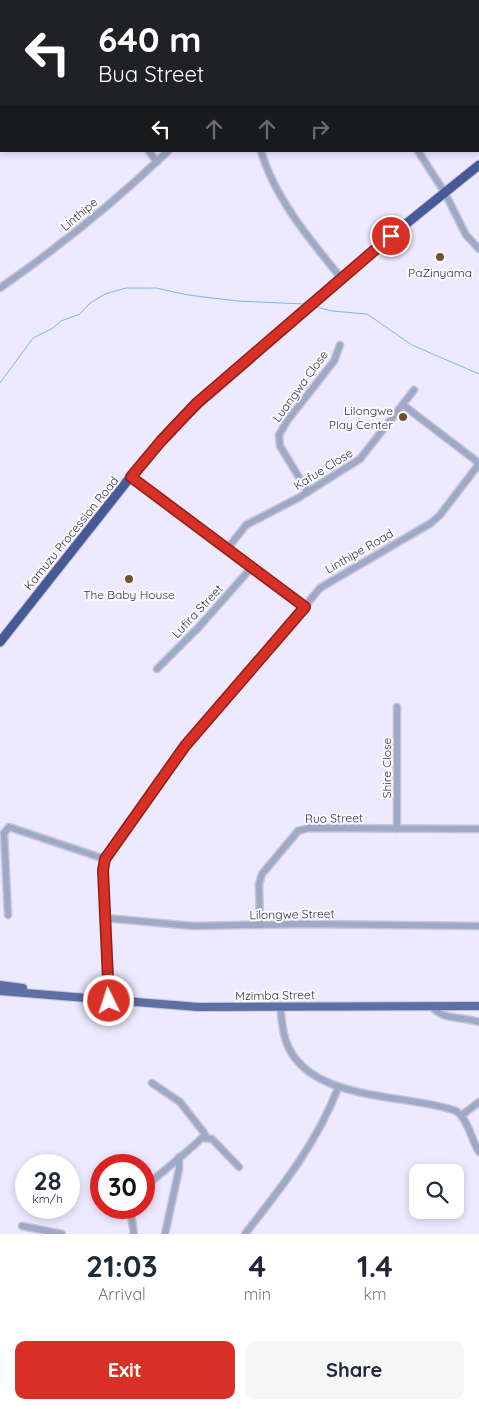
<!DOCTYPE html>
<html lang="en">
<head>
<meta charset="utf-8">
<style>
	:root { --surface:#fff; --page:#f6f6f7; --text:#1f2937; --muted:#747a83; --accent:#d93025 }
	body { margin:0; font-family:Quicksand,sans-serif; background:var(--page); color:var(--text); height:100vh; display:flex; flex-direction:column; font-size:19px; white-space:nowrap }
	* { box-sizing:border-box; margin:0 }
	p { font-size:16px; color:var(--muted) }
	.icon { flex:none; width:28px; height:28px; fill:none; stroke:currentColor; stroke-width:2; stroke-linecap:round; stroke-linejoin:round }
	.map { position:relative; height:1234px; overflow:hidden }
	.drawer { display:flex; flex-direction:column; background:var(--surface); flex:1 }
	.drawer>* { flex:none }
	.top-card { position:absolute; left:0px; top:0px; width:480px; height:152px; box-shadow:0 2px 8px #0003; background:#202124; color:#fff; overflow:hidden }
	.controls { position:absolute; left:409px; top:1164px; display:grid; gap:10px }
	.controls a { display:grid; place-items:center; width:55px; height:55px; border-radius:10px; background:var(--surface); box-shadow:0 2px 8px #0003; font-size:25px }
	.speed { position:absolute; left:15px; top:1154px; display:flex; gap:10px; font-size:25px; font-weight:700; text-align:center }
	.speed>* { display:grid; place-content:center; width:65px; height:65px; border-radius:50%; background:var(--surface); box-shadow:0 2px 8px #0003; line-height:1 }
	.speed small { font-size:12px; font-weight:400 }
	.speed .limit { border:8px solid #d22; background:#fff; color:#111 }
	.pin { position:absolute; display:grid; place-items:center; width:42px; height:42px; color:#fff; margin:-21px; border:2px solid #fff; border-radius:50%; box-shadow:0 1px 5px #0007 }
	.me { position:absolute; width:55px; margin:-28px; rotate:356deg; stroke-linejoin:round; filter:drop-shadow(0 0 4px #0008) }
	.turn { display:flex; align-items:center; gap:18px; height:105px; padding:0 15px; font-size:22px }
	.turn .icon { width:65px; height:65px; stroke-width:2.5 }
	.turn b { display:block; font-size:35px; line-height:42px }
	.lanes { display:flex; align-items:center; height:48px; padding:0 15px; background:#0003; justify-content:center; gap:25px; direction:ltr }
	.lanes .off { opacity:.35 }
	.eta { display:flex; justify-content:space-evenly; align-items:center; height:85px; text-align:center }
	.eta b { font-size:30px; font-weight:700; line-height:35px }
	.primary-button { display:flex; gap:10px; margin-top:auto; padding:10px 15px }
	.primary-button a { flex:1; height:58px; border-radius:10px; background:var(--accent); color:#fff; font-size:20px; font-weight:700; line-height:58px; text-align:center }
	.primary-button a+a { background:var(--page); color:var(--text) }
	.map>svg:first-child { display:block }
	.lines { fill:none; stroke-linecap:round; stroke-linejoin:round }
	.stream { stroke:#76baed; stroke-width:1 }
	.minor-casing { stroke:#c8c5d8; stroke-width:9 }
	.major-casing { stroke:#c8c5d8; stroke-width:10 }
	.highway-casing { stroke:#c8c5d8; stroke-width:11 }
	.minor { stroke:#9da9c7; stroke-width:6 }
	.major { stroke:#5d6fa5; stroke-width:8 }
	.highway { stroke:#475a97; stroke-width:9 }
	.route-casing { stroke:#8d1f18; stroke-width:12 }
	.route { stroke:#d93025; stroke-width:9 }
	.poi-dot { fill:#735129; stroke:#faf9fe; stroke-width:2 }
	.labels { text-anchor:middle; dominant-baseline:central; stroke-width:4; stroke-linejoin:round; paint-order:stroke }
	.street-label { font-size:12px; fill:#35333e; stroke:#faf9fe }
	.poi-label { font-size:12px; fill:#35333e; stroke:#faf9fe }
</style>
</head>
<body>
<div class="map">
<svg width="479" height="1234" viewBox="0 0 479 1234">
	<rect width="100%" height="100%" fill="#ede9ff"/>
	<g class="lines">
		<g class="stream">
			<path d="M316,307L332,311L367,314L412,345L479,374"/>
			<path d="M0,383L33,338L53,328L61,321L80,314L89,304L105,294L126,288H156L188,295L237,301L305,304"/>
		</g>
		<defs>
			<g id="minor">
				<path d="M91,0V1"/>
				<path d="M205,0V1"/>
				<path d="M333,0L334,1"/>
				<path d="M452,0L453,1"/>
				<path d="M479,34V35"/>
				<path d="M0,92L1,91"/>
				<path d="M149,151L157,162"/>
				<path d="M261,151C275,199 311,241 342,279"/>
				<path d="M418,151L445,193L466,235L479,249"/>
				<path d="M0,288C59,247 116,201 168,151"/>
				<path d="M403,405L479,463"/>
				<path d="M131,477L305,607"/>
				<path d="M308,492L280,446L279,435L287,421L334,361L340,345"/>
				<path d="M228,548L246,525L298,498L360,459L414,390"/>
				<path d="M157,669L198,628L252,567"/>
				<path d="M397,829V707"/>
				<path d="M8,915L4,833L9,827L105,859"/>
				<path d="M105,918L193,926L304,924L479,926"/>
				<path d="M260,925L259,884L262,874L298,831L309,828L479,829"/>
				<path d="M109,1001L103,870L105,859L185,746L261,656L280,637L320,588L431,523L440,515L479,464"/>
				<path d="M280,1006C282,1019 282,1032 287,1044C311,1103 407,1093 456,1111C468,1119 471,1139 479,1152"/>
				<path d="M431,1006C443,1021 462,1016 479,1022"/>
				<path d="M462,1115L479,1102"/>
				<path d="M204,1138L212,1139L239,1167"/>
				<path d="M144,1188C153,1179 203,1140 205,1134L180,1102L152,1083"/>
				<path d="M130,1208L134,1234"/>
				<path d="M22,1226L62,1234"/>
				<path d="M165,1234L179,1169V1157"/>
				<path d="M245,1234C281,1188 317,1143 338,1088"/>
			</g>
			<g id="major">
				<path d="M0,985L23,988"/>
				<path d="M0,991L198,1007L479,1006"/>
			</g>
			<path id="highway" d="M0,642L143,461L182,418L391,236L479,165"/>
		</defs>
		<use href="#minor" class="minor-casing"/>
		<use href="#major" class="major-casing"/>
		<use href="#highway" class="highway-casing"/>
		<use href="#minor" class="minor"/>
		<use href="#major" class="major"/>
		<use href="#highway" class="highway"/>
	</g>
	<g class="lines">
		<defs>
			<path id="route" d="M109,1001L103,870L105,859L185,746L305,607L131,477L161,441L197,403L391,236"/>
		</defs>
		<use href="#route" class="route-casing"/>
		<use href="#route" class="route"/>
	</g>
	<g class="poi-dot">
		<circle cx="440" cy="257" r="5"/>
		<circle cx="403" cy="417" r="5"/>
		<circle cx="129" cy="579" r="5"/>
	</g>
	<g class="labels">
		<g class="street-label">
			<text transform="translate(79 214) rotate(-40)">Linthipe</text>
			<text transform="translate(300 386) rotate(-54)">Luangwa Close</text>
			<text transform="translate(323 469) rotate(-32)">Kafue Close</text>
			<text transform="translate(71 533) rotate(-51)">Kamuzu Procession Road</text>
			<text transform="translate(359 551) rotate(-30)">Linthipe Road</text>
			<text transform="translate(197 611) rotate(-47)">Lufira Street</text>
			<text transform="translate(386 768) rotate(-90)">Shire Close</text>
			<text transform="translate(334 818) rotate(-1)">Ruo Street</text>
			<text transform="translate(292 914) rotate(-1)">Lilongwe Street</text>
			<text transform="translate(275 995) rotate(-1)">Mzimba Street</text>
		</g>
		<g class="poi-label">
			<text x="440" y="272">PaZinyama</text>
			<text x="393" y="410" text-anchor="end">Lilongwe<tspan x="393" dy="14">Play Center</tspan></text>
			<text x="129" y="594">The Baby House</text>
		</g>
	</g>
</svg>
<div class="controls">
<a><svg class="icon" aria-label="search" viewBox="0 0 24 24"><circle cx="10" cy="10" r="6"/><path d="M15 15l6 6"/></svg></a>
</div>
<div class="speed"><div>28<small>km/h</small></div><div class="limit">30</div></div>
<div class="pin" style="left:391px;top:236px;background:#d93025"><svg class="icon" aria-label="arrive" viewBox="0 0 24 24"><path d="M6 21V4h12l-3 4 3 4H6"/></svg></div>
<svg class="me" style="left:109px;top:1001px" viewBox="-20 -20 40 40"><circle r="17" fill="#d93025" stroke="#fff" stroke-width="3"/><path d="M0-11L8 9 0 5-8 9z" fill="#fff"/></svg>
<div class="top-card">
<div class="turn"><svg class="icon" aria-label="left" viewBox="0 0 24 24"><path d="M17 20v-9H6M10 6l-5 5 5 5"/></svg><div><b>640 m</b>Bua Street</div></div>
<div class="lanes"><svg class="icon" aria-label="left" viewBox="0 0 24 24"><path d="M17 20v-9H6M10 6l-5 5 5 5"/></svg><svg class="icon off" aria-label="ahead" viewBox="0 0 24 24"><path d="M12 20V5M6 11l6-6 6 6"/></svg><svg class="icon off" aria-label="ahead" viewBox="0 0 24 24"><path d="M12 20V5M6 11l6-6 6 6"/></svg><svg class="icon off" aria-label="right" viewBox="0 0 24 24"><path d="M7 20v-9h11M14 6l5 5-5 5"/></svg></div>
</div>
</div>
<section class="drawer">
<div class="eta">
<div><b>21:03</b><p>Arrival</p></div>
<div><b>4</b><p>min</p></div>
<div><b>1.4</b><p>km</p></div>
</div>
<div class="primary-button"><a>Exit</a><a>Share</a></div>
</section>
</body>
</html>
